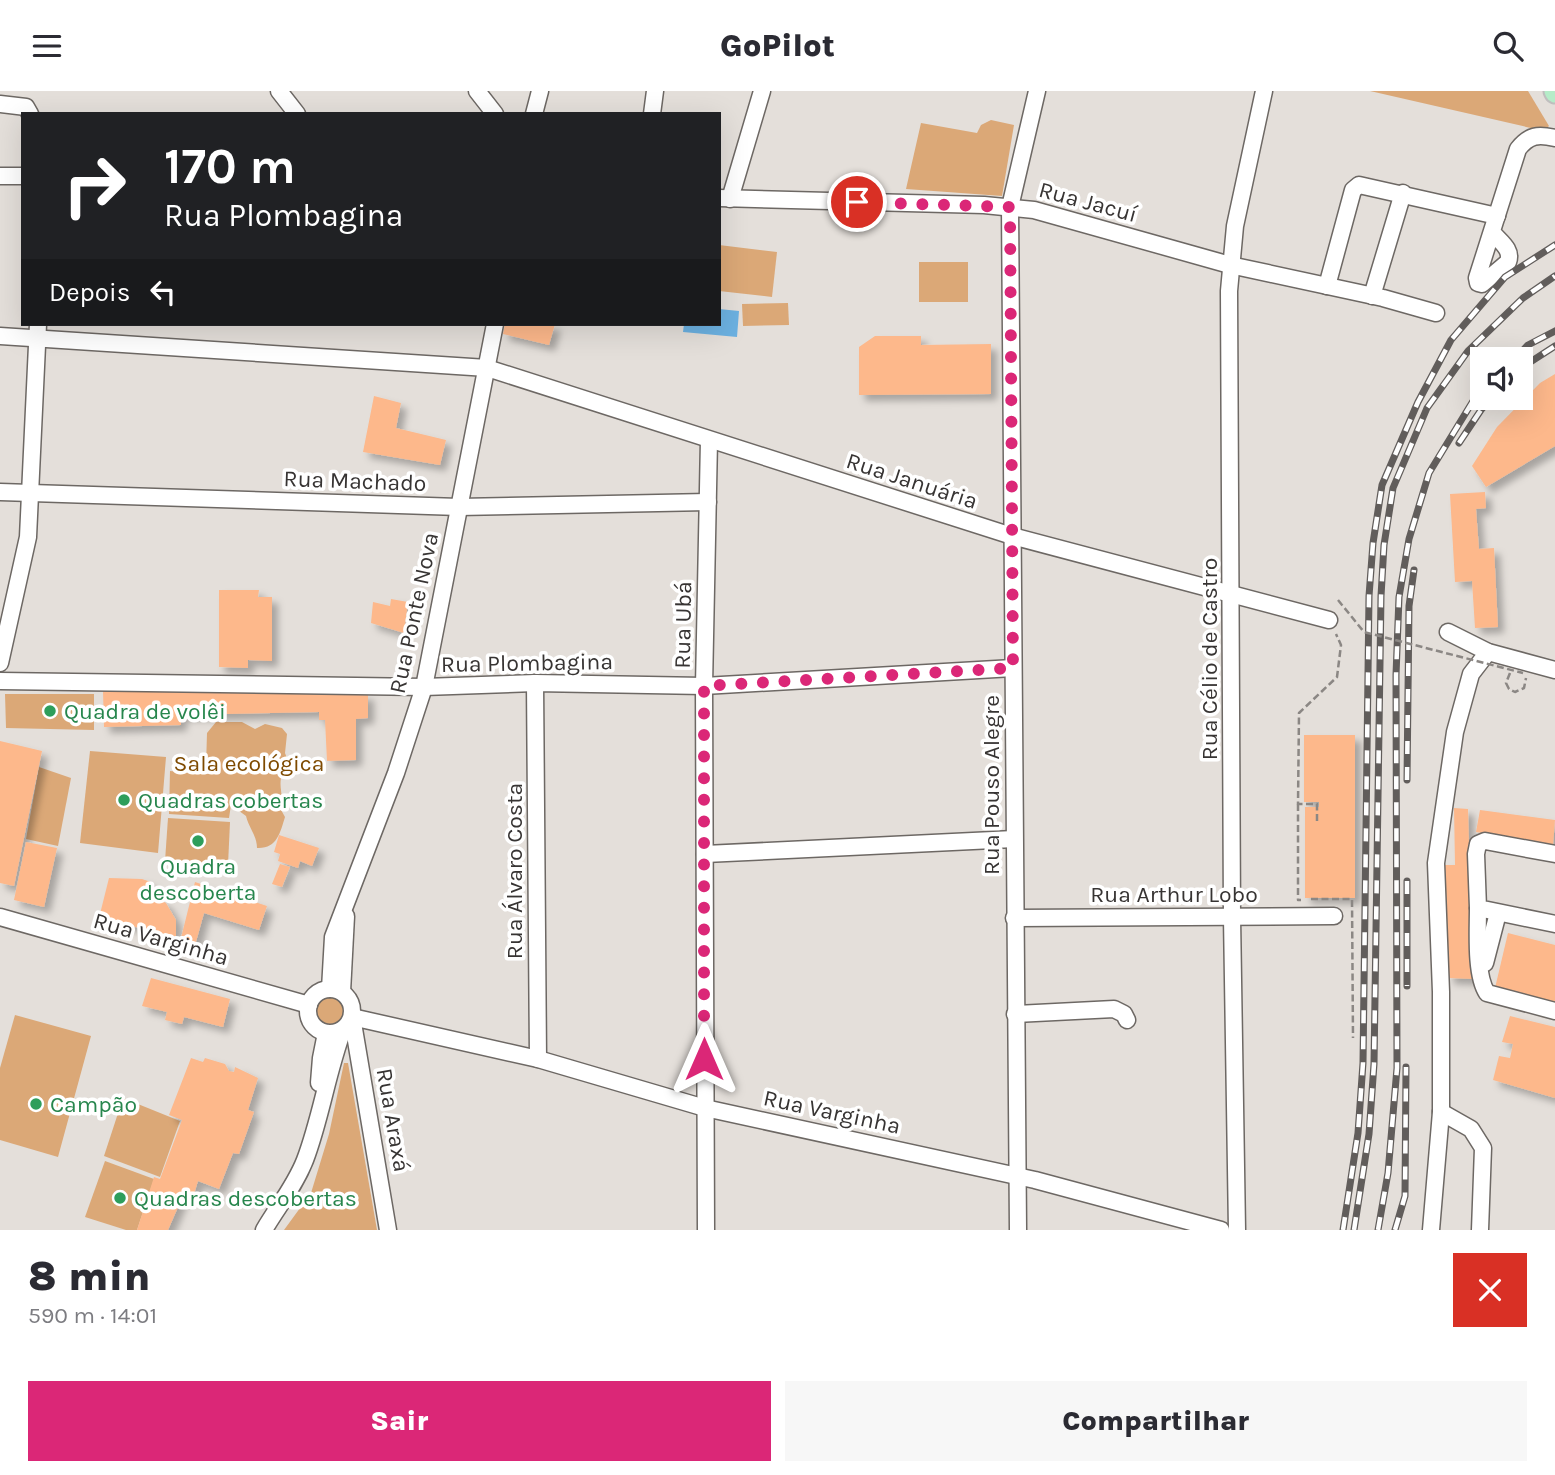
<!DOCTYPE html>
<html lang="pt">
<head>
<meta charset="utf-8">
<style>
	:root { --surface:#fff; --page:#f7f7f7; --text:#2b2b33; --muted:#7c7c81; --accent:#db2777 }
	body { margin:0; font-family:Karla,sans-serif; background:var(--page); color:var(--text); height:100vh; display:flex; flex-direction:column; font-size:26px; white-space:nowrap }
	* { box-sizing:border-box; margin:0 }
	p { font-size:23px; color:var(--muted) }
	.icon { flex:none; width:38px; height:38px; fill:none; stroke:currentColor; stroke-width:2; stroke-linecap:round; stroke-linejoin:round }
	.map { position:relative; height:1139px; overflow:hidden }
	.side { display:flex; flex-direction:column; background:var(--surface); flex:1 }
	.side>* { flex:none }
	.hud { position:absolute; left:21px; top:21px; width:700px; height:214px; border-radius:0px; box-shadow:0 7px 28px #0002; background:#202124; color:#fff; overflow:hidden }
	.controls { position:absolute; left:1470px; top:256px; display:grid; gap:14px }
	.controls a { display:grid; place-items:center; width:63px; height:63px; border-radius:0px; background:var(--surface); box-shadow:0 7px 28px #0002; font-size:35px }
	.pin { position:absolute; display:grid; place-items:center; width:60px; height:60px; color:#fff; margin:-30px; border:4px solid #fff; border-radius:50%; box-shadow:0 2px 7px #0007 }
	.me { position:absolute; width:77px; margin:-38px; rotate:0deg; stroke-linejoin:round; filter:drop-shadow(0 0 5px #0008) }
	.turn { display:flex; align-items:center; gap:24px; height:147px; padding:0 28px; font-size:32px }
	.turn .icon { width:91px; height:91px; stroke-width:2.5 }
	.turn b { display:block; font-size:49px; line-height:60px }
	.then { display:flex; align-items:center; height:66px; padding:0 28px; background:#0003; gap:14px; font-size:26px }
	.round { display:grid; place-items:center; flex:none; width:74px; height:74px; border-radius:0px; background:var(--page) }
	.headline { display:flex; align-items:center; justify-content:space-between; height:119px; padding:0 28px }
	h1 { font-size:42px; font-weight:800; line-height:52px }
	.primary-button { display:flex; gap:14px; margin-top:auto; padding:14px 28px }
	.primary-button a { flex:1; height:80px; border-radius:0px; background:var(--accent); color:#fff; font-size:28px; font-weight:800; line-height:80px; text-align:center }
	.primary-button a+a { background:var(--page); color:var(--text) }
	header { display:flex; justify-content:space-between; align-items:center; height:91px; padding:0 28px; background:var(--surface); font-size:32px; font-weight:800 }
	.map>svg:first-child { display:block }
	.green { fill:#dba877 }
	.water { fill:#6cb1e1 }
	.building { fill:#fdb88b; filter:url(#shadow) }
	.lines { fill:none; stroke-linecap:round; stroke-linejoin:round }
	.minor-casing { stroke:#6d6864; stroke-width:19 }
	.major-casing { stroke:#bfbebe; stroke-width:23 }
	.path { stroke:#8b8784; stroke-width:2.5; stroke-dasharray:7 3.5; stroke-linecap:butt }
	.minor { stroke:#fff; stroke-width:16 }
	.major { stroke:#b5ecc8; stroke-width:19 }
	.rail-casing { stroke:#615d5b; stroke-width:7 }
	.rail { stroke:#fff; stroke-width:4.5; stroke-dasharray:13; stroke-linecap:butt }
	.path-bridge { stroke:#8b8784; stroke-width:2.5; stroke-dasharray:7 3.5; stroke-linecap:butt }
	.route { stroke:#db2777; stroke-width:12; stroke-dasharray:0 21.6 }
	.leisure-dot { fill:#2e9e5b; stroke:#fff; stroke-width:2.5 }
	.labels { text-anchor:middle; dominant-baseline:central; stroke-width:7; stroke-linejoin:round; paint-order:stroke }
	.street-label { font-size:23px; fill:#373433; stroke:#fff }
	.leisure-label { font-size:23px; fill:#27864d; stroke:#fff; text-anchor:start }
	.park-label { font-size:23px; fill:#7e4a00; stroke:#fff }
</style>
</head>
<body>
<header><svg class="icon" aria-label="menu" viewBox="0 0 24 24"><path d="M4 6h16M4 12h16M4 18h16"/></svg>GoPilot<svg class="icon" aria-label="search" viewBox="0 0 24 24"><circle cx="10" cy="10" r="6"/><path d="M15 15l6 6"/></svg></header>
<div class="map">
<svg width="1555" height="1139" viewBox="0 0 1555 1139">
	<defs>
		<filter id="shadow"><feDropShadow dx="6" dy="6" stdDeviation="3.5" flood-color="#0004"/></filter>
	</defs>
	<rect width="100%" height="100%" fill="#e4dfda"/>
	<g class="green">
		<path d="M1370,0H1528L1549,35L1544,40Z"/>
		<path d="M991,29L1014,34L1002,105L906,98L921,32L977,42L981,34Z"/>
		<path d="M719,154L777,161L772,206L719,200Z"/>
		<rect x="919" y="171" width="49" height="40"/>
		<path d="M788,212L789,234L743,235L742,213Z"/>
		<path d="M5,603H94V639L6,637Z"/>
		<path d="M216,631H242L255,638L265,633L282,637L287,643L285,662L288,670C286,676 282,681 281,687C279,699 284,703 280,717L285,726C280,742 277,758 257,757C257,745 249,737 246,725L231,714L229,727L169,723L170,680L208,683L209,677L206,676L207,642Z"/>
		<path d="M90,660L166,666L158,762L80,752Z"/>
		<path d="M39,676L71,687L58,755L26,748Z"/>
		<path d="M168,727L230,731L228,774L165,770Z"/>
		<circle cx="330" cy="920" r="17"/>
		<path d="M15,924L91,945L58,1066L0,1049V977Z"/>
		<path d="M344,972H348L377,1139H284L311,1102L329,1043Z"/>
		<path d="M123,1007L180,1030L160,1086L104,1065Z"/>
		<path d="M105,1070L154,1088L137,1139H126L85,1126Z"/>
	</g>
	<path class="water" d="M719,218L739,220L737,246L683,241L684,233H719Z"/>
	<g class="building">
		<path d="M505,233H555L549,254L503,243Z"/>
		<path d="M875,245H921V254L991,253V303L859,304V256Z"/>
		<path d="M1555,283V355L1486,396L1472,375L1497,336L1540,292Z"/>
		<path d="M374,305L401,312L396,337L446,349L440,374L363,361Z"/>
		<path d="M1485,401L1486,417L1476,418L1479,458L1494,457L1498,536L1475,537L1472,490L1455,491L1450,403Z"/>
		<path d="M219,499H259L258,506H272V570L248,569V577L219,576Z"/>
		<path d="M391,508L408,511L404,542L371,532L373,511L390,515Z"/>
		<path d="M319,598V604L368,603V627L356,628V669L327,670L325,629H319V621L181,624V634L104,636L103,600Z"/>
		<path d="M1304,644H1355V807H1305V716H1319V711H1304Z"/>
		<path d="M0,650L42,660L14,795L0,792Z"/>
		<path d="M1454,717L1468,718L1473,888L1448,887L1444,774H1455Z"/>
		<path d="M1480,719L1555,729L1553,754L1476,741Z"/>
		<path d="M279,744L319,757L312,775L300,770L298,777L278,770L280,763L274,761Z"/>
		<path d="M26,751L57,757L44,816L14,809Z"/>
		<path d="M280,773L290,776L282,796L272,793Z"/>
		<path d="M109,787L142,788L151,791L152,805L166,812L176,829V846L99,827Z"/>
		<path d="M195,791L267,815L259,839L204,822L194,858L179,855Z"/>
		<path d="M1508,842L1555,854V912L1495,897Z"/>
		<path d="M151,887L230,908L223,936L184,926L182,933L165,929L167,921L142,915Z"/>
		<path d="M1510,925L1555,936V1007L1493,989L1499,965L1510,967L1513,953L1502,951Z"/>
		<path d="M191,967L203,971L205,967L225,973L229,980L234,981L235,976L258,987L248,1019L254,1021L239,1063L233,1062L219,1098L198,1090L194,1103L185,1100L168,1139H137L154,1086L160,1088L182,1029L169,1024Z"/>
	</g>
	<g class="lines">
		<defs>
			<g id="minor">
				<path d="M279,0L297,23"/>
				<path d="M477,0L495,23"/>
				<path d="M0,13L26,16L30,23"/>
				<path d="M534,23L540,0"/>
				<path d="M652,23L655,0"/>
				<path d="M0,85H23"/>
				<path d="M719,107L984,114L1034,119L1230,174L1383,207L1436,222"/>
				<path d="M730,108L762,0"/>
				<path d="M1492,141C1499,150 1513,158 1508,171L1482,193L1478,192L1477,187L1518,58C1529,44 1538,43 1555,47"/>
				<path d="M1327,195L1353,99L1359,94L1497,125"/>
				<path d="M1372,205L1403,102"/>
				<path d="M0,245L487,277L1012,445L1329,529"/>
				<path d="M0,401L459,416L708,411"/>
				<path d="M1448,541L1488,561L1555,579"/>
				<path d="M0,572L28,446L38,233"/>
				<path d="M0,590L424,596L535,592L704,595L1013,577"/>
				<path d="M535,592L538,968"/>
				<path d="M705,763L1014,748"/>
				<path d="M1555,763L1485,750L1478,753L1476,763L1478,817L1555,833"/>
				<path d="M1478,817C1478,840 1475,884 1487,902L1555,920"/>
				<path d="M0,826L309,914"/>
				<path d="M1014,827L1334,825"/>
				<path d="M1485,872L1498,822"/>
				<circle cx="330" cy="920" r="22"/>
				<path d="M330,898L333,846L396,682L424,596L495,233"/>
				<path d="M342,901L346,825"/>
				<path d="M1015,923L1114,918L1124,923L1127,929"/>
				<path d="M319,992L321,967L326,942"/>
				<path d="M1441,1021L1471,1038L1483,1057L1480,1139"/>
				<path d="M264,1139C278,1115 295,1095 305,1069C321,1027 327,982 343,939"/>
				<path d="M388,1139L352,926L538,968L705,1017L1035,1089L1221,1139"/>
				<path d="M706,1139L704,595L709,349"/>
				<path d="M1018,1139L1010,116L1037,0"/>
				<path d="M1237,1139L1232,826L1229,200L1235,135L1264,0"/>
				<path d="M1431,1139L1441,1021V901L1436,772L1455,641L1471,583L1488,561"/>
			</g>
			<path id="major" d="M1554,0L1555,2"/>
		</defs>
		<use href="#minor" class="minor-casing"/>
		<use href="#major" class="major-casing"/>
		<g class="path">
			<path d="M1510,582L1506,592L1509,598L1515,601L1524,597L1526,587"/>
			<path d="M1298,713V809H1301"/>
			<path d="M1317,730V713H1298L1299,622L1337,586L1341,554L1336,543"/>
			<path d="M1311,808H1352L1353,947"/>
		</g>
		<use href="#minor" class="minor"/>
		<use href="#major" class="major"/>
		<defs>
			<g id="rail">
				<path d="M1515,268L1528,254L1555,240"/>
				<path d="M1521,277L1555,255"/>
				<path d="M1459,352L1481,319L1493,306"/>
				<path d="M1407,689L1409,515L1414,479"/>
				<path d="M1407,790V895"/>
				<path d="M1343,1139L1358,1042L1363,972L1369,505L1373,452L1382,394L1418,311L1451,249L1505,186L1555,154"/>
				<path d="M1354,1139L1369,1043L1374,973L1381,505L1384,454L1393,397L1427,317L1468,260L1523,207L1555,185"/>
				<path d="M1378,1139L1388,1082L1397,977L1396,584L1399,506L1409,448L1429,382L1473,310L1482,301"/>
				<path d="M1395,1139L1405,1105L1406,976"/>
			</g>
		</defs>
		<use href="#rail" class="rail-casing"/>
		<use href="#rail" class="rail"/>
		<path class="path-bridge" d="M1338,509L1364,541L1523,582"/>
	</g>
	<g class="lines">
		<path class="route" d="M704,968V595L1013,577L1010,116L857,111"/>
	</g>
	<g class="leisure-dot">
		<circle cx="50" cy="620" r="7"/>
		<circle cx="124" cy="709" r="7"/>
		<circle cx="198" cy="750" r="7"/>
		<circle cx="36" cy="1013" r="7"/>
		<circle cx="120" cy="1107" r="7"/>
	</g>
	<g class="labels">
		<g class="street-label">
			<text transform="translate(1088 111) rotate(15)">Rua Jacuí</text>
			<text transform="translate(355 390) rotate(2)">Rua Machado</text>
			<text transform="translate(912 390) rotate(18)">Rua Januária</text>
			<text transform="translate(414 522) rotate(-78)">Rua Ponte Nova</text>
			<text transform="translate(683 534) rotate(-89)">Rua Ubá</text>
			<text transform="translate(1209 568) rotate(-90)">Rua Célio de Castro</text>
			<text transform="translate(527 572) rotate(-1)">Rua Plombagina</text>
			<text transform="translate(991 694) rotate(-90)">Rua Pouso Alegre</text>
			<text transform="translate(514 780) rotate(-90)">Rua Álvaro Costa</text>
			<text x="1174" y="803">Rua Arthur Lobo</text>
			<text transform="translate(161 848) rotate(16)">Rua Varginha</text>
			<text transform="translate(832 1021) rotate(12)">Rua Varginha</text>
			<text transform="translate(393 1029) rotate(80)">Rua Araxá</text>
		</g>
		<g class="leisure-label">
			<text x="64" y="620">Quadra de volêi</text>
			<text x="138" y="709">Quadras cobertas</text>
			<text x="198" y="775" text-anchor="middle">Quadra<tspan x="198" dy="26">descoberta</tspan></text>
			<text x="50" y="1013">Campão</text>
			<text x="134" y="1107">Quadras descobertas</text>
		</g>
		<g class="park-label">
			<text x="249" y="672">Sala ecológica</text>
		</g>
	</g>
</svg>
<div class="controls">
<a><svg class="icon" aria-label="sound" viewBox="0 0 24 24"><path d="M4 9h4l5-4v14l-5-4H4zM17 9q2 3 0 6"/></svg></a>
</div>
<div class="pin" style="left:857px;top:111px;background:#d93025"><svg class="icon" aria-label="arrive" viewBox="0 0 24 24"><path d="M6 21V4h12l-3 4 3 4H6"/></svg></div>
<svg class="me" style="left:704px;top:968px" viewBox="-20 -20 40 40"><path d="M0-17L14 15 0 8-14 15z" fill="#db2777" stroke="#fff" stroke-width="4"/></svg>
<div class="hud">
<div class="turn"><svg class="icon" aria-label="right" viewBox="0 0 24 24"><path d="M7 20v-9h11M14 6l5 5-5 5"/></svg><div><b>170 m</b>Rua Plombagina</div></div>
<div class="then">Depois<svg class="icon" aria-label="left" viewBox="0 0 24 24"><path d="M17 20v-9H6M10 6l-5 5 5 5"/></svg></div>
</div>
</div>
<section class="side">
<div class="headline"><div><h1>8 min</h1><p>590 m · 14:01</p></div><a class="round" style="background:#d93025;color:#fff"><svg class="icon" aria-label="close" viewBox="0 0 24 24"><path d="M6 6l12 12M18 6L6 18"/></svg></a></div>
<div class="primary-button"><a>Sair</a><a>Compartilhar</a></div>
</section>
</body>
</html>
